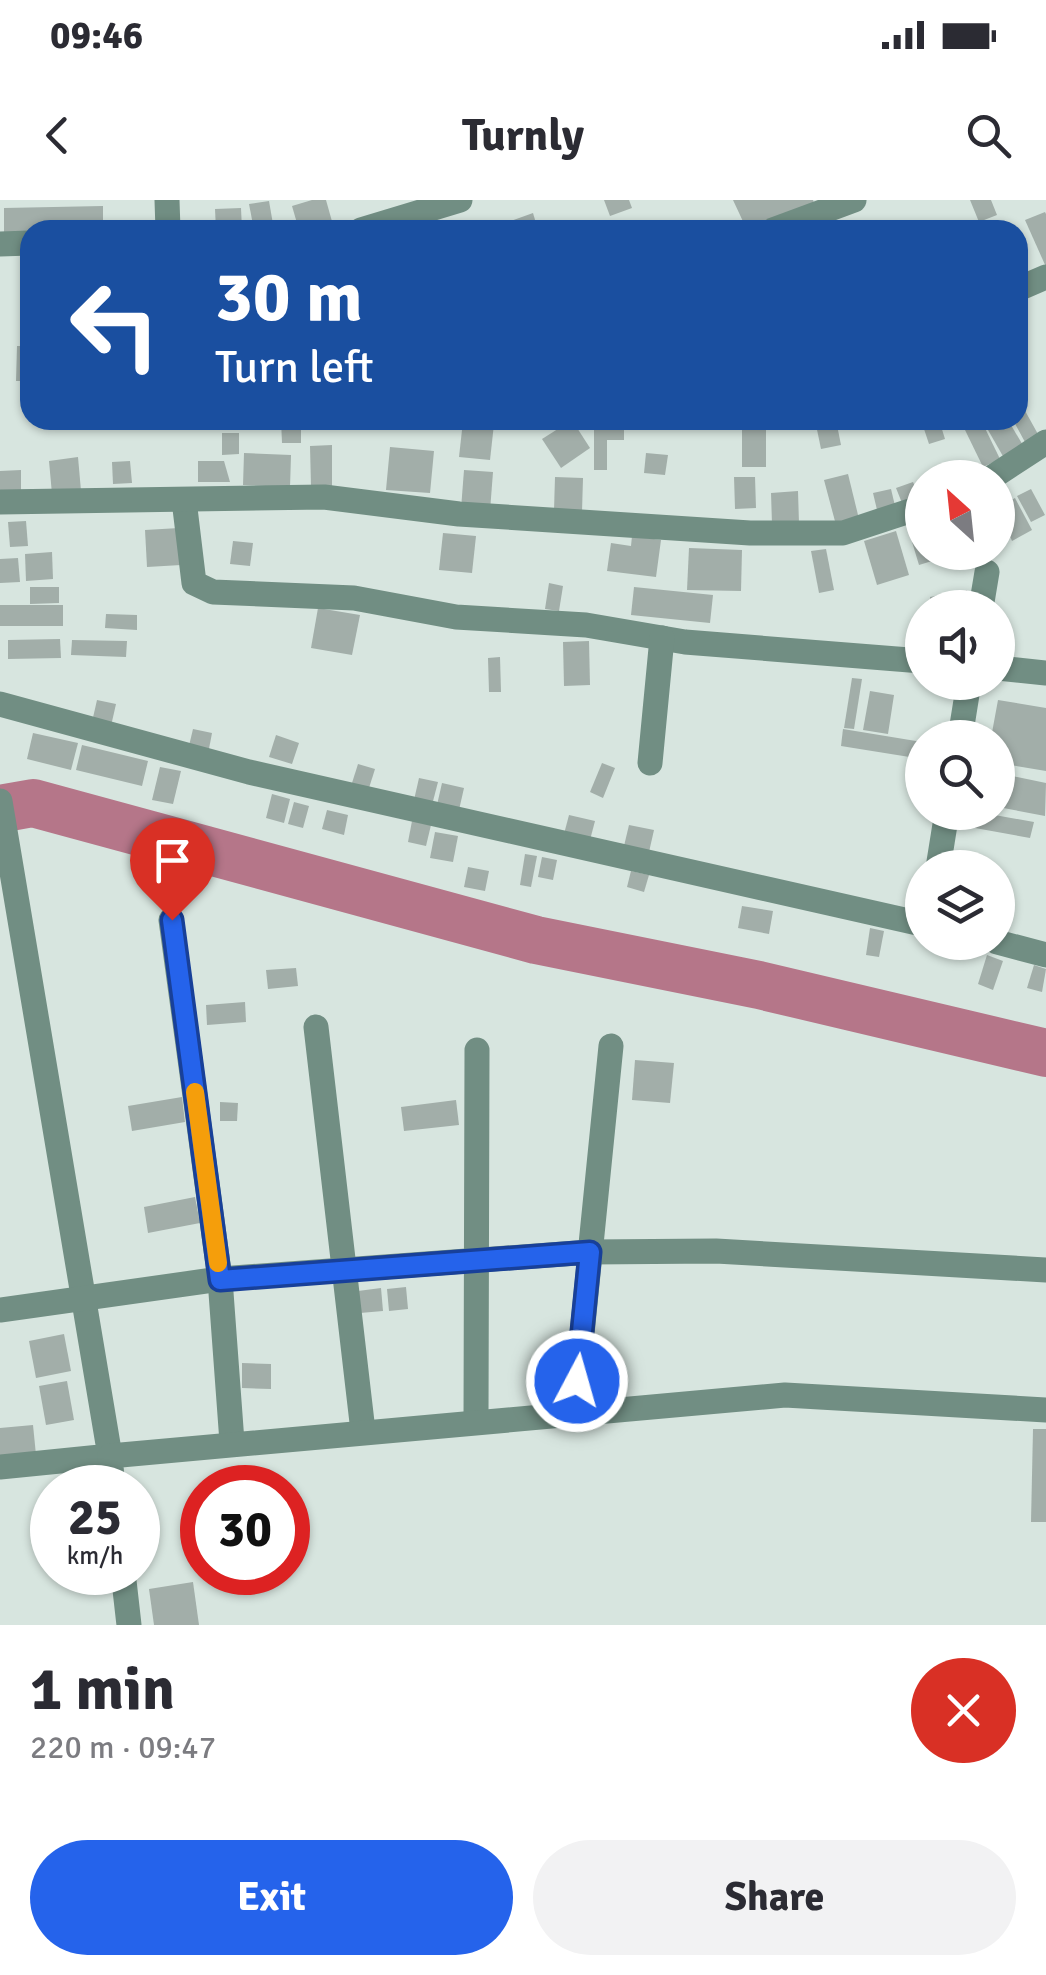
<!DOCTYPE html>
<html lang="en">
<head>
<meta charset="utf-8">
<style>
	:root { --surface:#fff; --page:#f2f2f3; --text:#2b2b33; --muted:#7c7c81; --accent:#2563eb }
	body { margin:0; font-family:Signika,sans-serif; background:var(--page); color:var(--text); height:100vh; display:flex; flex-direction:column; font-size:38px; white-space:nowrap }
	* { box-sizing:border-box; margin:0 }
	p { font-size:32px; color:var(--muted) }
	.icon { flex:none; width:55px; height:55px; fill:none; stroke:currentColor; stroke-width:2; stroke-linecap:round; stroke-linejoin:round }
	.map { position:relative; height:1425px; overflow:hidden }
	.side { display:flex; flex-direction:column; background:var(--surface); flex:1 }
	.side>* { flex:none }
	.hud { position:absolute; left:20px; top:20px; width:1008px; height:210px; border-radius:30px; box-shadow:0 2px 8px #0004; background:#1a4fa0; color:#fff; overflow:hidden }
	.needle { width:65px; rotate:333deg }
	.fabs { position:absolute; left:905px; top:260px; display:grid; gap:20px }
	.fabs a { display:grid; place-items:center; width:110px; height:110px; border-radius:50%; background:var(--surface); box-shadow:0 2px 8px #0004; font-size:50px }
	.speed { position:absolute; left:30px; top:1265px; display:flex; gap:20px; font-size:50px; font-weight:700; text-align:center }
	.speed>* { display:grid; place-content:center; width:130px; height:130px; border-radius:50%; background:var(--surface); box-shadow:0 2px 8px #0004; line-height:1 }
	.speed small { font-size:25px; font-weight:400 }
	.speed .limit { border:15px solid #d22; background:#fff; color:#111 }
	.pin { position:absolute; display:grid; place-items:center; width:85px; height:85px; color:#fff; margin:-102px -42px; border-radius:50% 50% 50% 0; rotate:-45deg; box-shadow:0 0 10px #0007 }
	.pin .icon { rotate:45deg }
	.me { position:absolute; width:110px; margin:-55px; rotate:6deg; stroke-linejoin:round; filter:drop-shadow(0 0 8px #0008) }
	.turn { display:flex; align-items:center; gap:35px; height:210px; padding:0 30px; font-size:45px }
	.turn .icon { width:130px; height:130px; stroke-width:2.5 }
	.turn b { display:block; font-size:70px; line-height:85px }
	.round { display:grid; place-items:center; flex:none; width:105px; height:105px; border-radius:52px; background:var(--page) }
	.summary { display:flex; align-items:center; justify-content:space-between; height:170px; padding:0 30px }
	h1 { font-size:60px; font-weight:700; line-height:75px }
	.action { display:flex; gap:20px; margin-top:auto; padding:20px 30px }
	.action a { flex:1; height:115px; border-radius:60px; background:var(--accent); color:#fff; font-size:40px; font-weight:700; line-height:115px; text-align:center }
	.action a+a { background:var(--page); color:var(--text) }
	.status { display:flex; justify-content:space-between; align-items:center; height:70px; padding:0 50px; background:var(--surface); direction:ltr }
	.status svg { height:28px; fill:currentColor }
	header { display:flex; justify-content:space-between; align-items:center; height:130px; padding:0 30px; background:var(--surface); font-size:45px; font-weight:700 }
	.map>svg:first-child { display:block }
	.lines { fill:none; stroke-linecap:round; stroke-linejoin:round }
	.river { stroke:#b57689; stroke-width:48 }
	.building { fill:#a2aea9 }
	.minor { stroke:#718e83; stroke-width:25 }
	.route-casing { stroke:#184099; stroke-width:25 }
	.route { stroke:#2563eb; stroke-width:18 }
	.slow { stroke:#f59e0b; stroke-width:18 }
</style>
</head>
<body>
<div class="status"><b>09:46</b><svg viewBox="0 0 49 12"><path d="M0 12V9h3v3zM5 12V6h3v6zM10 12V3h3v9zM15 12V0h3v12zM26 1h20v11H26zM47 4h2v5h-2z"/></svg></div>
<header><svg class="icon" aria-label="back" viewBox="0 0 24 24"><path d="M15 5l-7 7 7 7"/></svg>Turnly<svg class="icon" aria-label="search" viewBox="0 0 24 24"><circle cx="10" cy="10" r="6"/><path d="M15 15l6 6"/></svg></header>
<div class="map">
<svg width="1046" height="1425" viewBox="0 0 1046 1425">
	<rect width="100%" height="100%" fill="#d7e5df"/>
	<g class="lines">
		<path class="river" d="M0,609L33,603L536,740L759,785L1046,853"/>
	</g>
	<g class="building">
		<path d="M312,0H326L333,25L299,30L292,6Z"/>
		<path d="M604,0H629L632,8L610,16Z"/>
		<path d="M733,0H813L814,3L760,30H747Z"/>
		<path d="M970,0H991L997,15L979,22Z"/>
		<path d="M269,1L274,30H254L249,4Z"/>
		<path d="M103,6V30L4,32V8Z"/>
		<path d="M241,8L242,30H216L215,9Z"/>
		<path d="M1045,12L1046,14V67L1025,20Z"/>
		<path d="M533,13L538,30H511L508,22Z"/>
		<path d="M17,146H30V181H16Z"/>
		<path d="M1018,198L1039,236L1026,244L1013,220H1018Z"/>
		<path d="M281,220H301V243H282Z"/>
		<path d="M572,220L590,248L561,268L542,239Z"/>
		<rect x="742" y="220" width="24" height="47"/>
		<path d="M815,220H836L841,245L821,249Z"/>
		<path d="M921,220H939L945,239L929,244Z"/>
		<path d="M988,220H1008L1024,247L1004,258L984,223Z"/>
		<path d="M463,221L494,224L490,260L459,257Z"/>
		<path d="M594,222L624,227V240H607V270H594Z"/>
		<path d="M982,222L1000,259L983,267L965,230Z"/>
		<path d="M222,233H239V254L222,255Z"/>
		<path d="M332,245V286H311L310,246Z"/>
		<path d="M390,247L434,251L430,293L386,290Z"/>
		<path d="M244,253L291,255L290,287L243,285Z"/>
		<path d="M646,253L668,255L665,275L644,273Z"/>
		<path d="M78,257L81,291L52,294L49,261Z"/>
		<path d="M130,261L132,283L113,284L112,262Z"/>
		<path d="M198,261H224L230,282H198Z"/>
		<path d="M21,270V292L0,293V271Z"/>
		<path d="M464,270L493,272L490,311L461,309Z"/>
		<path d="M848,274L859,319L836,325L824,280Z"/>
		<path d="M555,277L583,278L582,312L554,311Z"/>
		<path d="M734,277H755L756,308L735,309Z"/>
		<path d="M913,282L921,301L904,308L896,288Z"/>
		<path d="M891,289L896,310L878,314L873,293Z"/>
		<path d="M1031,289L1045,315L1031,322L1017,296Z"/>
		<path d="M798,291L799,324L772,325L771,293Z"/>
		<path d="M1015,298L1032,330L1012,341L998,307Z"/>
		<path d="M26,321L28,346L10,347L8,322Z"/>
		<path d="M179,328L181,365L147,367L145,330Z"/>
		<path d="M922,328V352L958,353L919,365L909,332Z"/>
		<path d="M896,331L909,375L877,385L864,341Z"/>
		<path d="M443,333L476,336L472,373L439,370Z"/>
		<path d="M632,336L661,340L656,377L607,371L611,343L631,346Z"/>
		<path d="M233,341L253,343L250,366L230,364Z"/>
		<path d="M689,348L742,350L741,391L687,390Z"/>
		<path d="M826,349L834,390L819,393L811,351Z"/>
		<path d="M52,352L53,379L26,381L25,354Z"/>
		<path d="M18,358L20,382L0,383V359Z"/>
		<path d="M549,383L563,386L559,411L545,409Z"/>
		<path d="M30,387H59V403L30,404Z"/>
		<path d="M634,387L713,395L710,423L631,415Z"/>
		<path d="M967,390L970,408H931L930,397Z"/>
		<rect x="0" y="405" width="63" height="21"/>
		<path d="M318,408L360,415L352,455L311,448Z"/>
		<path d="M106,414L137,415V430L105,428Z"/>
		<path d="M60,439L61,458L8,459V440Z"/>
		<path d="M72,440L127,441L126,457L71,455Z"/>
		<path d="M589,441L590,485L564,486L563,442Z"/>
		<path d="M500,457L501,492H489L488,458Z"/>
		<path d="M852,478L862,479L854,529L844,528Z"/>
		<path d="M870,491L894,495L888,534L863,530Z"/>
		<path d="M97,500L116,504L111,526L92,522Z"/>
		<path d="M998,500L1046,508V571L998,563V538H991Z"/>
		<path d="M193,529L212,533L208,554L188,550Z"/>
		<path d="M843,529L922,542V559L841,546Z"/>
		<path d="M33,533L78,543L71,570L27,559Z"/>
		<path d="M276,535L299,543L292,564L269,557Z"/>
		<path d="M82,545L148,561L142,586L76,570Z"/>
		<path d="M602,563L615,568L603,598L590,592Z"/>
		<path d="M358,564L375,569L369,588L352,583Z"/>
		<path d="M160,567L181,571L173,604L152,600Z"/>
		<path d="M998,573L1046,583L1045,616L998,607Z"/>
		<path d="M419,578L438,582L432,605L414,600Z"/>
		<path d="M442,583L464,588L459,610L437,605Z"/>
		<path d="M272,594L290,599L284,623L266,618Z"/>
		<path d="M294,602L309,606L303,628L288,624Z"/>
		<path d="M327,610L348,615L344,635L322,629Z"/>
		<path d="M978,612L1034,622L1030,638L975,628Z"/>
		<path d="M569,615L595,621L590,640L564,634Z"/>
		<path d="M412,621L431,625L426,646L408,642Z"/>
		<path d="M629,625L654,630L649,652L624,646Z"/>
		<path d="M435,632L458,636L453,662L430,658Z"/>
		<path d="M525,654L537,656L531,687L520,685Z"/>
		<path d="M542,657L557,660L553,680L538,677Z"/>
		<path d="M468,667L489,671L485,691L464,687Z"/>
		<path d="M631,671L649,675L644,692L627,687Z"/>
		<path d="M998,678L1009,680L1002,713L998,712Z"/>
		<path d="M742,706L773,711L769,734L738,728Z"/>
		<path d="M870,728L884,731L879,757L866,755Z"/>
		<path d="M987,755L1003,761L993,790L978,784Z"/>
		<path d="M1034,765L1046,769L1042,792L1027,788Z"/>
		<path d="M296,768L298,786L268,789L266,770Z"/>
		<path d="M245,802L246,822L207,825L206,805Z"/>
		<path d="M635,860L674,863L670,903L632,900Z"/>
		<path d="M182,897L185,922L132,931L128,906Z"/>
		<path d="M456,900L459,925L404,931L401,907Z"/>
		<path d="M220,902L238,903L237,921H220Z"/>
		<path d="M195,997L200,1023L148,1033L144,1007Z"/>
		<path d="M406,1087L408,1109L389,1111L387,1089Z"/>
		<path d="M381,1088L383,1111L360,1113L358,1091Z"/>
		<path d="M64,1134L71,1171L36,1178L29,1141Z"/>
		<path d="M242,1163L271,1164V1189L242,1188Z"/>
		<path d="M67,1181L74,1220L46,1225L39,1186Z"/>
		<path d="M33,1225L36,1255L0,1259V1228Z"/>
		<path d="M1033,1229H1046V1322H1031Z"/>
		<path d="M193,1382L199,1425H154L149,1389Z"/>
	</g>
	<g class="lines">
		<g class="minor">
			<path d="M167,0L168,30"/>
			<path d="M361,30L460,0"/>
			<path d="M773,30L854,0"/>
			<path d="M0,44L30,43"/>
			<path d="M1018,89L1046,77"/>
			<path d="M991,278L1046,242"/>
			<path d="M184,300L194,383L213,392L354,398L456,417L586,425L685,442L922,461"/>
			<path d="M0,302L324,297L459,314L750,333H843L922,307"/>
			<path d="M981,408L987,372"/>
			<path d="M998,468L1046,473"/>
			<path d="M0,504L249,572L922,724"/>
			<path d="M960,538L969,482"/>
			<path d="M650,563L662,438"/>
			<path d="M0,601L110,1256L0,1267"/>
			<path d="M938,668L947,612"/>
			<path d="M171,720L220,1079L232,1242"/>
			<path d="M997,742L1046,755"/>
			<path d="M316,827L363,1231"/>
			<path d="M0,1110L220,1079L590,1052L716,1051L1046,1070"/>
			<path d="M574,1213L611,846"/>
			<path d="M476,1221L477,850"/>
			<path d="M113,1288L110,1256L785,1195L1046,1210"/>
			<path d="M123,1372L129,1425"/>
		</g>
	</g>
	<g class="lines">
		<defs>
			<path id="route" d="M172,720L220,1080L590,1052L577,1181"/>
		</defs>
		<use href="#route" class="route-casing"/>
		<use href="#route" class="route"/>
		<path class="slow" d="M195,892L218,1063"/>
	</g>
</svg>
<div class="fabs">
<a><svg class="needle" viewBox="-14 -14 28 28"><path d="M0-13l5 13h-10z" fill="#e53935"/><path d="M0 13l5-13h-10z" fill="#7c7c81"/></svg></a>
<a><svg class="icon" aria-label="sound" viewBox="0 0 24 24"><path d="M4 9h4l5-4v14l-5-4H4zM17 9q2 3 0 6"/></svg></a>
<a><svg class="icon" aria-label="search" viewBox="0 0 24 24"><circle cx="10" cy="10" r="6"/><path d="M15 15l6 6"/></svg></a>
<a><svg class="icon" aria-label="layers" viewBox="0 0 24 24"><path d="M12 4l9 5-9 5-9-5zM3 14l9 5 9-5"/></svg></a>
</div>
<div class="speed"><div>25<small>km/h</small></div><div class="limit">30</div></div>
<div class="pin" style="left:172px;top:720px;background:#d93025"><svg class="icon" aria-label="arrive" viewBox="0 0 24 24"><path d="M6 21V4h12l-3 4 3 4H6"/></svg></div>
<svg class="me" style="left:577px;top:1181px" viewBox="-20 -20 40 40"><circle r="17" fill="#2563eb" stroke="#fff" stroke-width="3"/><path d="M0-11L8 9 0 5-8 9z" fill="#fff"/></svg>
<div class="hud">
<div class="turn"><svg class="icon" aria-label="left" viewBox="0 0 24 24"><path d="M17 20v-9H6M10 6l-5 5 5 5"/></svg><div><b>30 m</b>Turn left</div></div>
</div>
</div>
<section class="side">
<div class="summary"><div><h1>1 min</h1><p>220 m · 09:47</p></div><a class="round" style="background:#d93025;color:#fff"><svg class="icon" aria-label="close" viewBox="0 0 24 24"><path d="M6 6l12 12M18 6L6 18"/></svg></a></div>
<div class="action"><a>Exit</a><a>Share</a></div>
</section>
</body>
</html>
